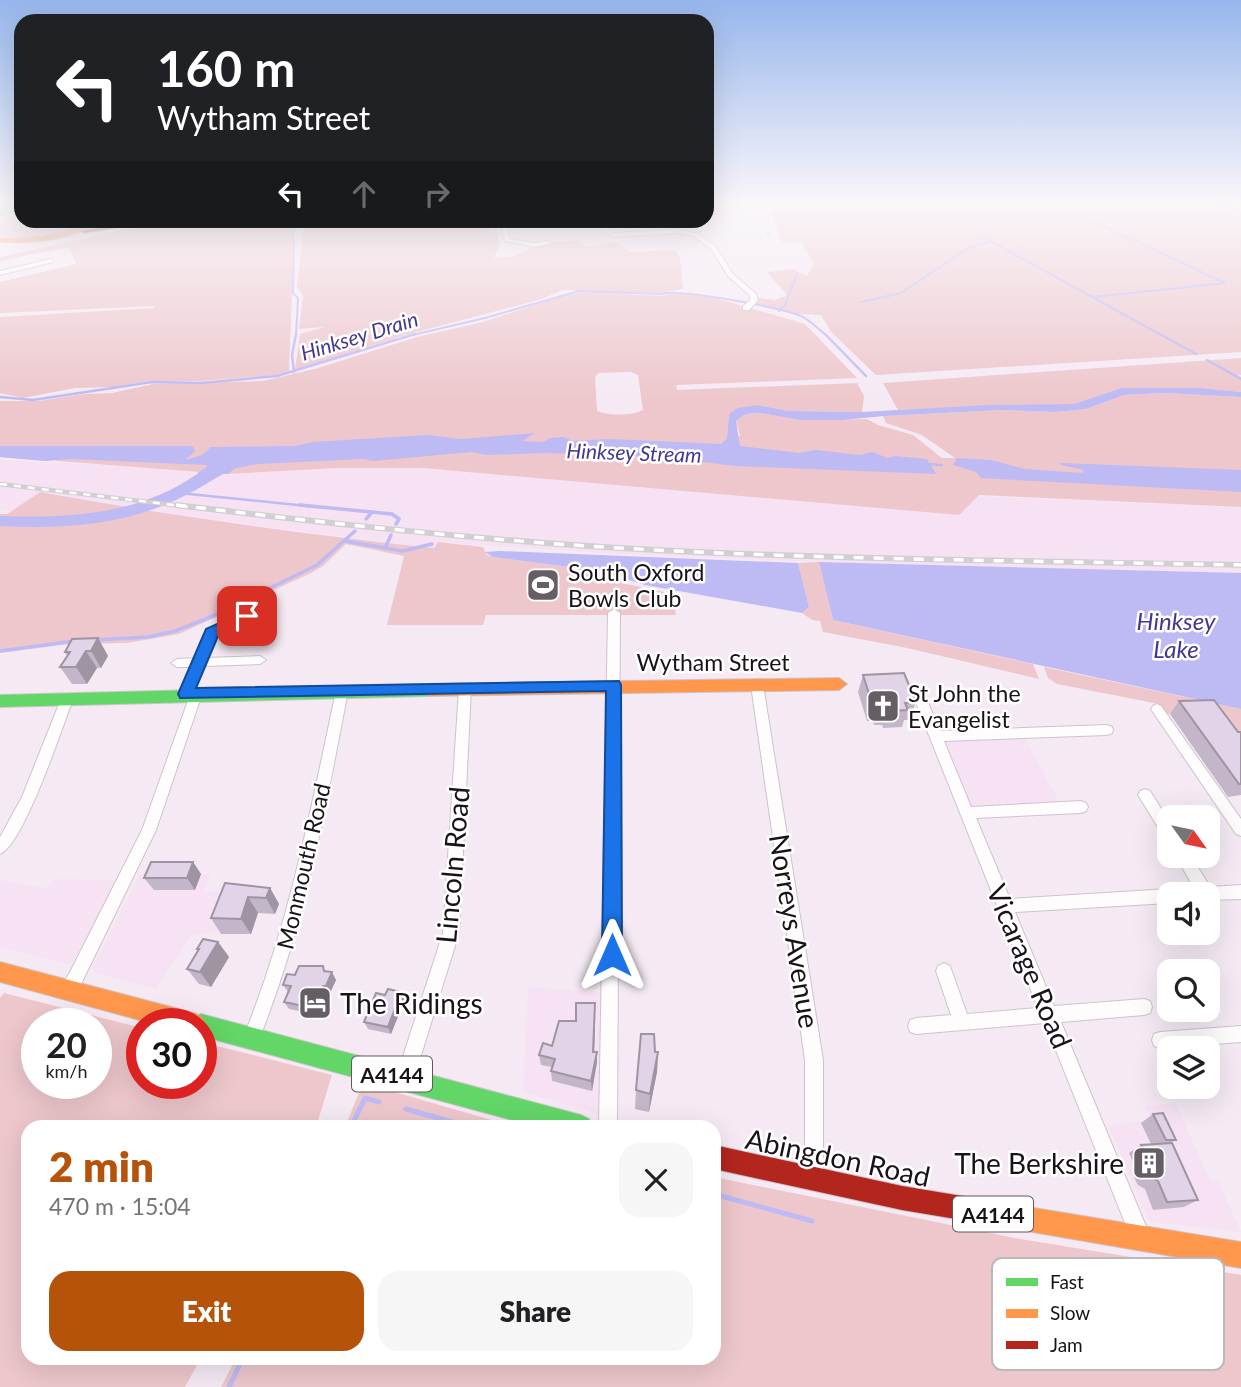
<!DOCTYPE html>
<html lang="en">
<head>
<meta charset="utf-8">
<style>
	:root { --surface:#fff; --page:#f6f6f6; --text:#202124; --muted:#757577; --accent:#b45309 }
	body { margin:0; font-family:Lato,sans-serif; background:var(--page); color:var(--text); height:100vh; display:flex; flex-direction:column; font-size:26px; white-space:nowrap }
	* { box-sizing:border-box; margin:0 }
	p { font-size:23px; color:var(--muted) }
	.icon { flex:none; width:38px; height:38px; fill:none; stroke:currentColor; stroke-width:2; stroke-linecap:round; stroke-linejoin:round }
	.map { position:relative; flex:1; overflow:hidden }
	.side { position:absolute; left:21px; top:1120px; width:700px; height:245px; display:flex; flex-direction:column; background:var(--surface); border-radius:21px; box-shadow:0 7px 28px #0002 }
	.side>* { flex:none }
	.hud { position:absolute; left:14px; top:14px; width:700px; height:214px; border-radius:21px; box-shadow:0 7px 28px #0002; background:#202124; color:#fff; overflow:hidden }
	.needle { width:46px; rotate:123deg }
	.fabs { position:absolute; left:1157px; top:805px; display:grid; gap:14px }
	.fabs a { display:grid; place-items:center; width:63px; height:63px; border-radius:14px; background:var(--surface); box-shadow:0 7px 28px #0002; font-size:35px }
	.speed { position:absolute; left:21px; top:1008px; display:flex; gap:14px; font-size:35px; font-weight:700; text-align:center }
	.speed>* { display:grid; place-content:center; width:91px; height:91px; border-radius:50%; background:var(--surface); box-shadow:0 7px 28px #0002; line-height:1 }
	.speed small { font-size:18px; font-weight:400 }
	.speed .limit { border:10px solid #d22; background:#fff; color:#111 }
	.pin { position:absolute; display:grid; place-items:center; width:60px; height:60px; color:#fff; margin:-30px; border-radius:14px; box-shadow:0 4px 10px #0006 }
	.me { position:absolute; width:77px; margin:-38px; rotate:0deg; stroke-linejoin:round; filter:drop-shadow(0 0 5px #0008) }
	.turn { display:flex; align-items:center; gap:24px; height:147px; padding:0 28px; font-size:32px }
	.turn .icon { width:91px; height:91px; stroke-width:2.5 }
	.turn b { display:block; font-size:49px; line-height:60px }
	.lanes { display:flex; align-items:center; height:66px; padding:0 28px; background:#0003; justify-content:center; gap:35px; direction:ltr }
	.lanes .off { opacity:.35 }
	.round { display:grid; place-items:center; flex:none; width:74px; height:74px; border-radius:21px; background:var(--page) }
	.head { display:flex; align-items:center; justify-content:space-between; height:119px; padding:0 28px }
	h1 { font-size:42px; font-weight:800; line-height:52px; color:var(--accent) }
	.action { display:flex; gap:14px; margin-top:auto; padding:14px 28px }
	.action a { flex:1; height:80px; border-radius:21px; background:var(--accent); color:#fff; font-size:28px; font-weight:800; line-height:80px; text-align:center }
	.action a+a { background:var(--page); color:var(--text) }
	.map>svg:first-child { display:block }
	.built { fill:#f6e2f3 }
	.green { fill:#edc7cc; fill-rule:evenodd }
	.water { fill:#bebaf3 }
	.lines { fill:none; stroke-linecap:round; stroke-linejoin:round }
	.stream-far3 { stroke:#bebaf3; stroke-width:2 }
	.stream-far2 { stroke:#bebaf3; stroke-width:2.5 }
	.stream-far1 { stroke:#bebaf3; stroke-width:3.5 }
	.stream { stroke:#bebaf3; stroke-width:5 }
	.river { fill:#bebaf3; fill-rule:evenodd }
	.street-casing { stroke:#cdc4cb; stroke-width:2 }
	.fast-casing { stroke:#cdc4cb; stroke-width:2 }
	.slow-casing { stroke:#cdc4cb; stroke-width:2 }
	.jam-casing { stroke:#cdc4cb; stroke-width:2 }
	.street { fill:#fefcfd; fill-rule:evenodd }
	.fast { fill:#63d668; fill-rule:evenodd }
	.slow { fill:#ff974d; fill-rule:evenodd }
	.jam { fill:#b3261e; fill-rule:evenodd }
	.rail-far1-casing { stroke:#d1cfd1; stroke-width:4.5 }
	.rail-casing { stroke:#d1cfd1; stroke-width:6 }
	.rail-far1 { stroke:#fff; stroke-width:2.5; stroke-dasharray:7; stroke-linecap:butt }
	.rail { stroke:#fff; stroke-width:3.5; stroke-dasharray:10; stroke-linecap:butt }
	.fast-bridge-casing { stroke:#cdc4cb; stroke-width:10; stroke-linecap:butt }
	.fast-bridge { stroke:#63d668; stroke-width:9 }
	.wall { fill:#c2b6c8 }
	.shaded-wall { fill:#9e94a2 }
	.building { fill:#e1d4e8; stroke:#9e94a2; stroke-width:2 }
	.route { fill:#1a73e8; stroke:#114b97; stroke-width:2 }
	.labels { text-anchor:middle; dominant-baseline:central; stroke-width:5; stroke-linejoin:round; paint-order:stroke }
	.far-water-label { font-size:21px; font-style:italic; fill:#433890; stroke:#fff }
	.shield { fill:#fff; stroke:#5e595d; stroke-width:2 }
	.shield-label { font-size:21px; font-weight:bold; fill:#191218 }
	.poi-label { font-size:23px; fill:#191218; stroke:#fff; text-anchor:start }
	.street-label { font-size:23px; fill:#191218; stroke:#fff }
	.water-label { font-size:24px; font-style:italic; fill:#433890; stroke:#fff }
	.near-street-label { font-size:28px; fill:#191218; stroke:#fff }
	.near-poi-label { font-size:28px; fill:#191218; stroke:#fff; text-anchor:start }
	.key { fill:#fff; stroke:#bab8ba; stroke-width:2 }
	.key-label { font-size:19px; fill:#191218 }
</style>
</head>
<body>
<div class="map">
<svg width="1241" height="1387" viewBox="0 0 1241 1387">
	<rect width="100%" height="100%" fill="#f5eaf4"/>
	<g class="built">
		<path d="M0,460L165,468L227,474L337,468H423L570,480L1241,507V573L819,562L616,554L438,542L434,548L155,513L40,492L11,511L0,510Z"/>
		<path d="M1024,737L1061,805L973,809L946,742Z"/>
		<path d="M140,874H210L204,892H238L221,932L192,935L156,989L96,973L92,968Z"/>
		<path d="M54,879L117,880L73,961L67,964L0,947V880L47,889Z"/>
		<path d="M528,987L601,992L598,1114L523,1092Z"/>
		<path d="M1175,1103L1211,1181H1218L1241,1232L1152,1222L1148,1219L1108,1125L1151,1121L1144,1106Z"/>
	</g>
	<g class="green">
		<path d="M787,204H1241V352L876,375L831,332L821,315L797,314L755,305L754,297L775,300L787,295L767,272L793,269L807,276L814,263L801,242H782L780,239L772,212Z"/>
		<path d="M5,216H21V220L91,221C67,236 27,243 0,235V221Z"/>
		<path d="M192,221L285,220L295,224L289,371L276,375L200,381H149L112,387L75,388L23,398L0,393V317L154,308L155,306L0,313V282L76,264L69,247L0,261V257L145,225Z"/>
		<path d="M300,221H487L500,244L494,258L512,257L539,244L577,240L587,247L616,242L629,252L676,250L680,258L683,289L657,293L563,290L539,300L405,335L295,370L300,334L324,327L299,329L303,296L297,287L304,225Z"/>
		<path d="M582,292L662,296L672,293L712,297L805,324L857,378L676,385L677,390L857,383L864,396L862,412L789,411L758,405L729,414L727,438L722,443L740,436L736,421L746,414L760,413L799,420L867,419L878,425L913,435L942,458H955L922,435L886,423L883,416L1002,410L1056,412L1086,409L1124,395L1164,393L1241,397V507L979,495L959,515L423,468H337L227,474L57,461L54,459L46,461L0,457V401H39L84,394L112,393L153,384L263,381L318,368L417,337L483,322L561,296ZM631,372L638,375L643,410C632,416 608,416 597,411L595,377L599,373Z"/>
		<path d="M1241,358V375H1238L1241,377V392L1202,388H1121L1074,404L898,410L883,383Z"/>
		<path d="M40,492C171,516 302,534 434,548L438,542L483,547L487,555L493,557L600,571L623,578L622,583L673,594L676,615H486L483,625H387L404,556L346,544L323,566L311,573L179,634L127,643L69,644L0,653V514H7Z"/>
		<path d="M819,562L833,620L1033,664L1039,679L907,648L823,632L820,621L812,620L802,613L809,607L798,563Z"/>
		<path d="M1044,667L1241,709V733L1220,734L1205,713L1166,714L1159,704L1057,684L1048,678Z"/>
		<path d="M4,993L142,1028V1083H201V1042L332,1075L316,1127H28V1358H201L185,1387H0V998ZM37,1024H96V1083H37Z"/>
		<path d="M363,1083L516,1127H345Z"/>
		<path d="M714,1177L1015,1238L1241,1275V1387H221L236,1358H714Z"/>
	</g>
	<g class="water">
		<path d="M1121,388H1202L1241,392V397L1164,393L1124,395L1086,409L1056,412L1002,410L884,416L843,420H799L760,413L746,414L736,421L740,446L799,453L816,450L860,455L872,452L888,458L895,456L927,459L936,474L735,466L663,457L545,453L487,455L472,452L373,461L363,459L258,464L236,468L227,474L197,473L207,467L206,465L72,459L46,461L0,457V446H193L195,451L185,460L202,455L211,447L296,446L312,442L427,435L461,439L535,433L522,441L544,442L550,438L564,437L573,441L610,439L721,444L727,438L729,414L738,408L758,405L789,411L862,412L988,405L1074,404Z"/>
		<path d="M957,458L991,460L1025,469L1082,473L1084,470L1061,465L1060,463L1241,470V492L981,478L976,472L953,465Z"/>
		<path d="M500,551L798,563L809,607L802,613L645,585L600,571L493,557L485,552Z"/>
		<path d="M819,562L1241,573V709L833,620Z"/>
	</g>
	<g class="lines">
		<g class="stream-far3">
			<path d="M1217,204L1241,213"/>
			<path d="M294,220L299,225L291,233L294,237L293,293L298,298L296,336"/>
			<path d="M494,220L497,239"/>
			<path d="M767,232L769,235"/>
			<path d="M981,236L1163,336"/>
			<path d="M1093,297L1225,283L1095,222"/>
			<path d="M861,302L901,293L969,248L990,242"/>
			<path d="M779,311L785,305L797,274"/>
			<path d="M408,336L485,318L579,291L661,294C677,288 783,308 801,316C810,320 819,330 827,336"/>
		</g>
		<g class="stream-far2">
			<path d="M825,334L866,376"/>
			<path d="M1160,334L1196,354"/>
			<path d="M1207,360L1241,379"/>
			<path d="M294,372L292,355L296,334"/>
			<path d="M0,397L33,400L152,382L201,383L277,376L415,334"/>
			<path d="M927,464L942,465"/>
			<path d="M179,493L317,507"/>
		</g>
		<g class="stream-far1">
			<path d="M300,505L392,514L399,519L396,524"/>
			<path d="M366,519L372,512"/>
			<path d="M345,541L403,551L432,544"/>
			<path d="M385,548L391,535"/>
			<path d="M95,640L148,637L175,631L213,616L317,565L355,531"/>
			<path d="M0,651L74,641"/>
		</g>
		<g class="stream">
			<path d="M406,1109L470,1127"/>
			<path d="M351,1127L365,1098L379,1102"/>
			<path d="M714,1194L812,1221"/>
			<path d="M229,1387L243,1358"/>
		</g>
		<path class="river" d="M234,456L240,458L242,461L240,464C216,477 194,493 169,503C116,526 57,529 0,526V516C57,518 114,516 166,492C189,482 210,462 234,456Z"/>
		<defs>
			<g id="street">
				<path d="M499,220H505L510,239L534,243L549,241L552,243L534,247L505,241Z"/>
				<path d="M546,220H599L614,233L679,229L698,234L716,247L733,274L756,294L758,300L749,310H743V306L750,300V296L728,276L711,249L694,236L679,233L613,237L596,224Z"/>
				<path d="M51,259L54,261L53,262L0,275V271Z"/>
				<path d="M614,609L620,613L617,1127H599L608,613Z"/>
				<path d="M246,612L252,616L250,619L217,635L207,658L260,656L266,660L260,664L204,666L194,690L200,691L202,694L156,830L82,982L73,996L67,998L61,996L59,990L70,972L142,830L189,698L182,697L180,694L192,667H177L171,663L177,659L195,658L208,630Z"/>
				<path d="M757,681L763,685L823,1060V1179L821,1186L814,1188L807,1186L805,1179V1060L751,685Z"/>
				<path d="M465,685L471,689L459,933L414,1078L411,1084L405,1087L399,1084L396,1078L443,933L459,689Z"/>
				<path d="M342,687L348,691C325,811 304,930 257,1044L251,1046L245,1044L243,1038C289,926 311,809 336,691Z"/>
				<path d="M918,689L924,693L940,731L1107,725L1112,727L1113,730L1112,733L1107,735L944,741L971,807L1081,801L1086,803L1088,807L1086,811L1081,813L976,818L1010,899L1169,889L1174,891L1176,894H1169V903L1015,912L1054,1006L1144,999L1150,1001L1152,1007L1150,1013L1144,1015L1061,1022L1150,1236L1147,1243L1140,1246L1133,1243L1045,1023L916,1034L910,1032L908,1026L910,1020L916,1018L951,1015L936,971L938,966L944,963L950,966L967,1014L1038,1008L912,693Z"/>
				<path d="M67,694L73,699C63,726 23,846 0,854V837L22,797L61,699Z"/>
				<path d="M1157,704L1161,706L1241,819V836L1236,834L1153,712L1151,709L1153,706Z"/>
				<path d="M1145,789L1150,791L1169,821V839L1164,837L1138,795L1140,791Z"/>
				<path d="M1176,856H1191L1210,887L1241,885V899L1208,900V894H1197Z"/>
				<path d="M1241,1026V1042L1160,1048L1154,1046L1152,1040L1154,1034L1160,1032Z"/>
			</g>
			<g id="fast">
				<rect x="0" y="208" width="21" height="4"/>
				<path d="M429,684L437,690L429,696L0,707V695Z"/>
				<path d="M201,1014L581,1115L589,1119L593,1127H538L201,1036V1024H191L193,1018Z"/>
			</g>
			<g id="slow">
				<path d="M90,220H101C72,241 34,244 0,242V238C32,239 62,236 90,220Z"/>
				<path d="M839,678L847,684L839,690L429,696L421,690L429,684Z"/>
				<path d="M0,962L194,1013L202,1017L205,1024L201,1032V1024H154L0,982Z"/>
				<path d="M986,1200L1241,1242V1268L986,1224L977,1221L974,1212L977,1203Z"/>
			</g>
			<g id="jam">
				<path d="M144,220H169L84,233L80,231Z"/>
				<path d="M714,1145L902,1186L986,1200L995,1203L998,1212L995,1221L986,1224L902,1210L714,1169Z"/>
			</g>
		</defs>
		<use href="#street" class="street-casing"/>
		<use href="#fast" class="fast-casing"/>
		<use href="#slow" class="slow-casing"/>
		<use href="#jam" class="jam-casing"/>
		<use href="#street" class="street"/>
		<use href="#fast" class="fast"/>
		<use href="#slow" class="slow"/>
		<use href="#jam" class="jam"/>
		<defs>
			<path id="rail-far1" d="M0,484L190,507"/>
			<path id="rail" d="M176,505C335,524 495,542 656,550C851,560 1046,561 1241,565"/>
		</defs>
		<use href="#rail-far1" class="rail-far1-casing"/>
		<use href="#rail" class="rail-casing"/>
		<use href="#rail-far1" class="rail-far1"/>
		<use href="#rail" class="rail"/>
		<defs>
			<path id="fast-bridge" d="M0,212L8,206"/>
		</defs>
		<use href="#fast-bridge" class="fast-bridge-casing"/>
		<use href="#fast-bridge" class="fast-bridge"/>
	</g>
	<g class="wall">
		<path d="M98,638L108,656L101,668H97L87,684H72L60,667L67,656L65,652Z"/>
		<path d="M863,675L916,702L909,720H904L902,727L883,728L882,725H874L873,721H867L858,692Z"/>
		<path d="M1179,701L1238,732H1241V795L1228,797L1170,714Z"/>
		<path d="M193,862L201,874L195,890H154L144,878Z"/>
		<path d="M225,883L270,888L279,904L275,914L258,913L251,934H221L211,918Z"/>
		<path d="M218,942L229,957L211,987L199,984L187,969L199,950L197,949Z"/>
		<path d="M325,971L336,980L330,993H327L318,1015L289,1009L284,1002L288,992L283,985Z"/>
		<path d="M401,992L405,999L391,1034L368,1029L364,1022L385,995Z"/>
		<path d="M595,1014L594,1052H597V1062L592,1091L552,1081L551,1071L552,1067L541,1065L539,1055L552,1046L576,1021Z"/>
		<path d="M655,1052H658L657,1072L649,1112L635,1109L636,1090Z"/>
		<path d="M1153,1114L1176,1140L1171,1143L1198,1200L1184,1207L1153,1210L1145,1189L1138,1185L1134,1177L1136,1169L1129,1153L1141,1145L1151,1144L1141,1123Z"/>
	</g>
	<g class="shaded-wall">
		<path d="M98,638L108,656L101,668L91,651Z"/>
		<path d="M86,651L97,668L87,684L76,667Z"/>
		<path d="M193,862L201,874L195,890L187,878Z"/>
		<path d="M270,888L279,904L275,914L266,898Z"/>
		<path d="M248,897L258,913L251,934L241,919Z"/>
		<path d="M218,942L229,957L211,987L200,972Z"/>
		<path d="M332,972L336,980L330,993L326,986Z"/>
		<path d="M323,986L327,993L318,1015L314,1008Z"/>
		<path d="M401,992L405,999L391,1034L388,1027Z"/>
		<path d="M595,1003V1014L594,1062L593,1052Z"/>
		<path d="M597,1052V1062L592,1091L591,1081Z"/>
		<path d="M658,1052L657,1072L649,1112L650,1094Z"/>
	</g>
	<g class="building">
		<path d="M98,638L91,651H86L76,667H60L70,652H65L72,639Z"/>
		<path d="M904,673L916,702L905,703L908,710L889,711L888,708H880L878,703H872L863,675Z"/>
		<path d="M1214,700L1238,732H1241V784H1239L1179,701Z"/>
		<path d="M151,862H193L187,878H144Z"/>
		<path d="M225,883L270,888L266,898L248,897L241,919L211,918Z"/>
		<path d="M203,939L218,942L200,972L187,969L199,949H197Z"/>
		<path d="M299,966H323L324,971L332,972L326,986H323L314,1008L284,1002L291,986L283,985L287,974L295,975Z"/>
		<path d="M388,989L401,992L388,1027L364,1022L376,993L385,995Z"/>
		<path d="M576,1003H595L593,1052H597L591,1081L551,1071L555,1059L539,1055L543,1043L552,1046L559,1021H576Z"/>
		<path d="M641,1034H654L655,1052H658L650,1094L636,1090Z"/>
		<path d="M1163,1113L1176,1140H1166L1153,1114Z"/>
		<path d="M1172,1143L1198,1200L1167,1202L1158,1181L1151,1177L1147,1169L1149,1161L1141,1145Z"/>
	</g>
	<linearGradient id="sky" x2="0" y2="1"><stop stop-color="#97b6ec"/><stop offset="0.51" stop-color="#faf6fa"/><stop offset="1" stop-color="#faf6fa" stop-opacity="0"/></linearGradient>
	<rect width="1241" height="398" fill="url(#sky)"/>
	<path class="route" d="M247,611L254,616L252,619L218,636L196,688L619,681L621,685L622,955L619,962L612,964L605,962L602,955L606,691L180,698L178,694L206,629Z"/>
	<defs>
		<symbol id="stadium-square" viewBox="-11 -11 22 22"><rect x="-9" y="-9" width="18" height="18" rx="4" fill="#665e65" stroke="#fff"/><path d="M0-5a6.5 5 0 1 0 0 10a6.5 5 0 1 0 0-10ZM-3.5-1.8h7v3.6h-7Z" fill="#fff"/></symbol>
		<symbol id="church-square" viewBox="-11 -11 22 22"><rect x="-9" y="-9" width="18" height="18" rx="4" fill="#665e65" stroke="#fff"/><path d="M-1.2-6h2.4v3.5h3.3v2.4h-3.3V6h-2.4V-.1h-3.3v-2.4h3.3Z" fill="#fff"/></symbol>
		<symbol id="hotel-square" viewBox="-11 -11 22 22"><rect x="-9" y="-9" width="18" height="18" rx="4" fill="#665e65" stroke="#fff"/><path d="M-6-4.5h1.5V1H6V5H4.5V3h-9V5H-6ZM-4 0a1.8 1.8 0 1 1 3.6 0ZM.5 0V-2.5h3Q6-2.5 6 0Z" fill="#fff"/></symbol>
		<symbol id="building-square" viewBox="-11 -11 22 22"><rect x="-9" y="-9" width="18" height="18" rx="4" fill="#665e65" stroke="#fff"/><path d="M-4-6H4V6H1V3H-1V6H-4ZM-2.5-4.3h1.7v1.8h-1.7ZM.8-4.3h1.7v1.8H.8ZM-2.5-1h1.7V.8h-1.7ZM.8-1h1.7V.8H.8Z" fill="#fff"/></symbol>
	</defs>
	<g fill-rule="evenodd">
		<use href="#stadium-square" x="524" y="566" width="38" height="38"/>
		<use href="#church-square" x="864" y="687" width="38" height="38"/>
		<use href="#hotel-square" x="296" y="984" width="38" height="38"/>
		<use href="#building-square" x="1130" y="1144" width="38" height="38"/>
	</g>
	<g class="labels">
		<g class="far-water-label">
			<text transform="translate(359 335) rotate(-17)">Hinksey Drain</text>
			<text transform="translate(634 452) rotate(2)">Hinksey Stream</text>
		</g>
		<g class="shield">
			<rect x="352" y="1056.5" width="80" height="35" rx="5"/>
			<rect x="953" y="1196.5" width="80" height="35" rx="5"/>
		</g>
		<g class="shield-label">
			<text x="392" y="1074">A4144</text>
			<text x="993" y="1214">A4144</text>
		</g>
		<g class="poi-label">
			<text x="568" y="572">South Oxford<tspan x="568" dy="26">Bowls Club</tspan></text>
			<text x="908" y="693">St John the<tspan x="908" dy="26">Evangelist</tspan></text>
		</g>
		<g class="street-label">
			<text x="713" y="662">Wytham Street</text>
			<text transform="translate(303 866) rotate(-77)">Monmouth Road</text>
		</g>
		<g class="water-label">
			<text x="1176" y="620">Hinksey<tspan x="1176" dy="28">Lake</tspan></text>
		</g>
		<g class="near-street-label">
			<text transform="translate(452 865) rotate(-85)">Lincoln Road</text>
			<text transform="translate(795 931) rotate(81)">Norreys Avenue</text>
			<text transform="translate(1030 966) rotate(67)">Vicarage Road</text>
			<text transform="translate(838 1157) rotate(12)">Abingdon Road</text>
		</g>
		<g class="near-poi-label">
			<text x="340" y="1003">The Ridings</text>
			<text x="1124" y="1163" text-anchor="end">The Berkshire</text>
		</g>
	</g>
	<rect x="992" y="1258" width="232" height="112" rx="10" class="key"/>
	<rect x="1006" y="1278" width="32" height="8" fill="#63d668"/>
	<rect x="1006" y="1309" width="32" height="9" fill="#ff974d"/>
	<rect x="1006" y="1341" width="32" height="8" fill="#b3261e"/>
	<g class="key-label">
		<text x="1050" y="1289">Fast</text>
		<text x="1050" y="1320">Slow</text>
		<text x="1050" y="1352">Jam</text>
	</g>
</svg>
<div class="fabs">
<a><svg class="needle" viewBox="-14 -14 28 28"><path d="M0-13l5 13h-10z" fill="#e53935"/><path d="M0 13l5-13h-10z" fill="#757577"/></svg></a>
<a><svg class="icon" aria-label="sound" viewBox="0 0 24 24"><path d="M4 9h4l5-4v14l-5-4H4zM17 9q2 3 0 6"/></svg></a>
<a><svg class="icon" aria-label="search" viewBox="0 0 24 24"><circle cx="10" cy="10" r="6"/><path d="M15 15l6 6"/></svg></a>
<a><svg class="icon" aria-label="layers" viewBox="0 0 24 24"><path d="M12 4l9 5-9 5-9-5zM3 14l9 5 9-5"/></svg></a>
</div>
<div class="speed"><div>20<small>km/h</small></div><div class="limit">30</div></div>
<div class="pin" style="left:247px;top:616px;background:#d93025"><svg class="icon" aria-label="arrive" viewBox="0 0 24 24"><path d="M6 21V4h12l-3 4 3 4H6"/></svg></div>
<svg class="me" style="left:612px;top:955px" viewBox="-20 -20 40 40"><path d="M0-17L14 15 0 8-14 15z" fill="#1a73e8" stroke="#fff" stroke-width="4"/></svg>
<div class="hud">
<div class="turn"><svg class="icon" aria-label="left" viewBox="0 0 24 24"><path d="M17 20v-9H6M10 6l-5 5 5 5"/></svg><div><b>160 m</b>Wytham Street</div></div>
<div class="lanes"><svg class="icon" aria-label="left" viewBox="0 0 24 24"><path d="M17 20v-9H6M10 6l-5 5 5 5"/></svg><svg class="icon off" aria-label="ahead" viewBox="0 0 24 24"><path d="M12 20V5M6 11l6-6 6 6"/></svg><svg class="icon off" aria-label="right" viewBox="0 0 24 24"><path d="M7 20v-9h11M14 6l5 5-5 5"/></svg></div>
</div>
<section class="side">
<div class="head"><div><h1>2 min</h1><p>470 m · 15:04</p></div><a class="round"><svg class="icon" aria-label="close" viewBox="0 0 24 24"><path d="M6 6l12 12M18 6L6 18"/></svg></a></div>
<div class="action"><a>Exit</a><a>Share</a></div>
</section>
</div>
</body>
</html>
